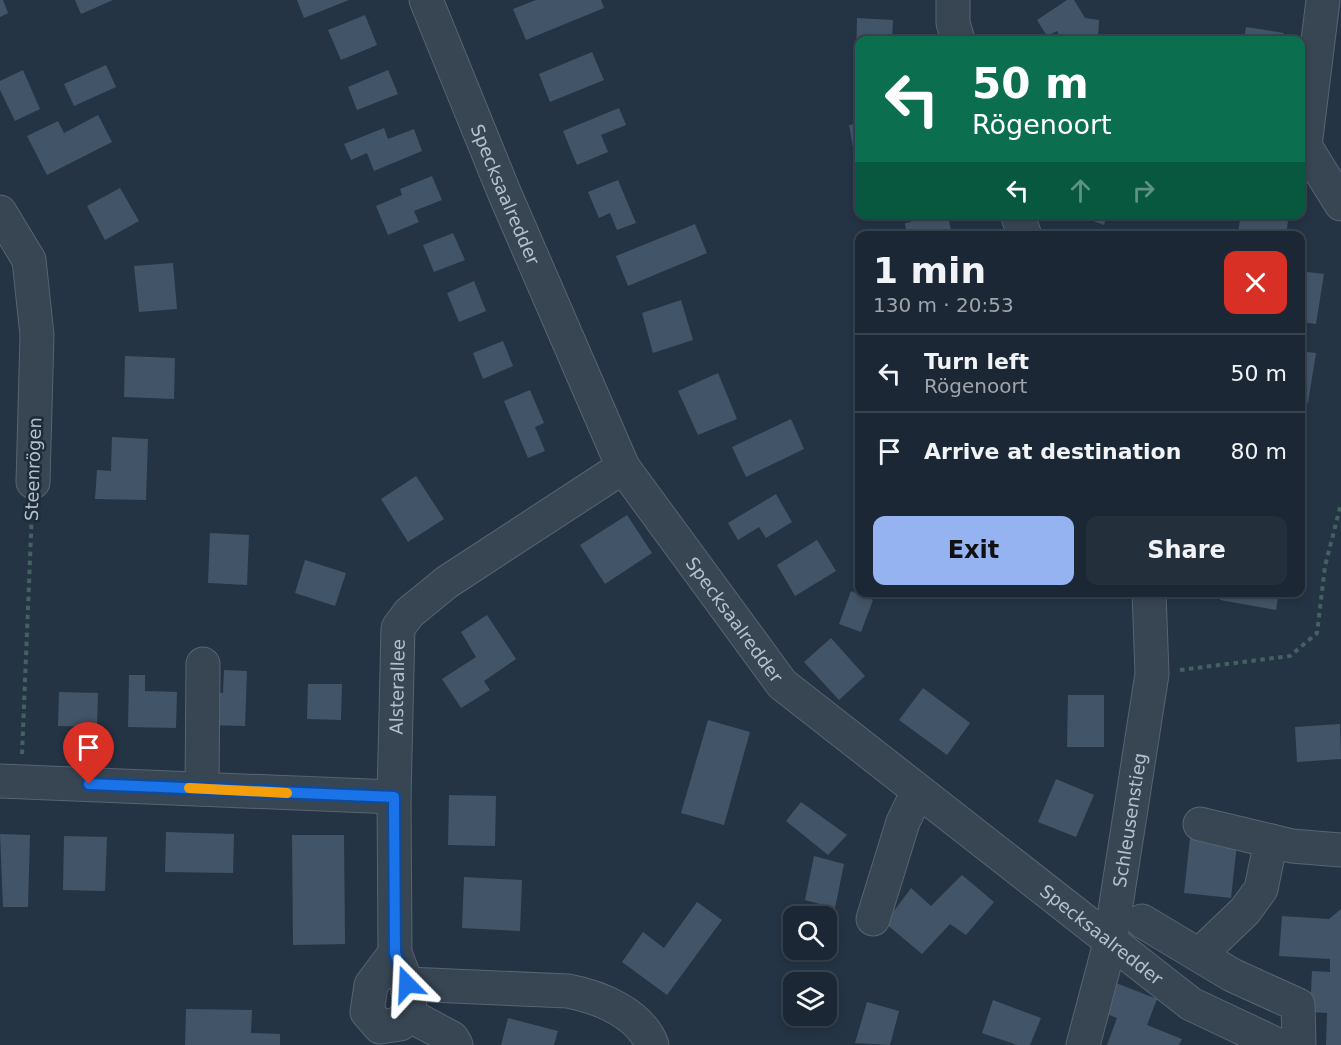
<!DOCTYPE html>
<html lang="en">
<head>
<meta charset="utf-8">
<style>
	:root { --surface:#1b2734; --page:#242f3c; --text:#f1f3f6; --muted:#a0a5ac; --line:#39444f; --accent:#95b2f1 }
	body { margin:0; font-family:"DejaVu Sans",sans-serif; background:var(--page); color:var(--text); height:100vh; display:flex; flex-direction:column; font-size:22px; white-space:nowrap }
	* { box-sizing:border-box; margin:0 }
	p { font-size:20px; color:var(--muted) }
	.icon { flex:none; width:33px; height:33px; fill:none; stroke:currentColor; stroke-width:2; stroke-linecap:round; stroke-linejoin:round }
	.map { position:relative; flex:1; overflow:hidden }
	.side { position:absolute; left:855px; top:231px; width:450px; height:366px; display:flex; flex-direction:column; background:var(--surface); border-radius:12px; box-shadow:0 3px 9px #0003,0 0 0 2px var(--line) }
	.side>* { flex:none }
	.hud { position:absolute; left:855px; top:36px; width:450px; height:183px; border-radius:12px; box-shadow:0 3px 9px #0003,0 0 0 2px var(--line); background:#0b6e4f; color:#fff; overflow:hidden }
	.tools { position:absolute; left:783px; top:906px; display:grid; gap:12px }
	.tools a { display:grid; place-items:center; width:54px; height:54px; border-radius:12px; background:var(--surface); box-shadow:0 3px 9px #0003,0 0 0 2px var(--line); font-size:30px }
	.pin { position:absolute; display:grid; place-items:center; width:51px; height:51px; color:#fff; margin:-62px -26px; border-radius:50% 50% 50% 0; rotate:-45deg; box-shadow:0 0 6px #0007 }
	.pin .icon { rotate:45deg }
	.me { position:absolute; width:66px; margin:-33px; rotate:339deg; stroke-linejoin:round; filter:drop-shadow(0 0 4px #0008) }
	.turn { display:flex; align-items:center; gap:21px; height:126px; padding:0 18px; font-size:27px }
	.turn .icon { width:78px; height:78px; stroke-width:2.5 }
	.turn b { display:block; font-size:42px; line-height:51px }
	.lanes { display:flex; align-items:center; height:57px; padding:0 18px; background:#0003; justify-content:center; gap:30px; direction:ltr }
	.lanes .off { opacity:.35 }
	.round { display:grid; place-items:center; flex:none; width:63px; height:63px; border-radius:12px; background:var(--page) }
	.head { display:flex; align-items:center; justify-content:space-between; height:102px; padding:0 18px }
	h1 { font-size:36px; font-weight:800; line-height:45px }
	.primary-button { display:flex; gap:12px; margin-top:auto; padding:12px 18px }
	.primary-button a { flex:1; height:69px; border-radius:12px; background:var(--accent); color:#111; font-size:24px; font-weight:800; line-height:69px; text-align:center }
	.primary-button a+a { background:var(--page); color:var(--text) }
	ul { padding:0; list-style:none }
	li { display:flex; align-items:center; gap:18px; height:78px; padding:0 18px; border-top:2px solid var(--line) }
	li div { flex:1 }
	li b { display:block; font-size:22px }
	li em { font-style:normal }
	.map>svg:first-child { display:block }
	.building { fill:#425467 }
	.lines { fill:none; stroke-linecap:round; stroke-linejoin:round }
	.minor-casing { stroke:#576471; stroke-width:35 }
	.path { stroke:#446162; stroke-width:4; stroke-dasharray:4.5 4.5; stroke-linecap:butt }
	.minor { stroke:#384654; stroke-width:33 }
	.route-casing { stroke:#114b97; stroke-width:15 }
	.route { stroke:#1a73e8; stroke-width:10 }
	.slow { stroke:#f59e0b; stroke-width:10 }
	.labels { text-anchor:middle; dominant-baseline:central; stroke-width:5; stroke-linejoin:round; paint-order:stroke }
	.street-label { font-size:18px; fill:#b6c1ce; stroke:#1d2b3a }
</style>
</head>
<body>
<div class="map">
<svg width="1341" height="1045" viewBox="0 0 1341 1045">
	<rect width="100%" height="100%" fill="#243445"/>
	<g class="building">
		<path d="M0,0H3L8,13L0,17Z"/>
		<path d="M75,0H113L81,14Z"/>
		<path d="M297,0H349L304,18Z"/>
		<path d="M536,0H601L604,8L526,40L513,9Z"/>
		<path d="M1067,0H1074L1085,18L1099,20L1098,40H1062L1057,31L1047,36L1037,20Z"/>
		<path d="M365,15L377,45L341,60L328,30Z"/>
		<path d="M857,18L893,20L892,40H860V60H856Z"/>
		<path d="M1246,27L1284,33L1283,40H1244Z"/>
		<path d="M592,52L604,80L550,102L539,74Z"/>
		<path d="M106,65L116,87L74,106L64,84Z"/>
		<path d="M23,70L40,109L15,121L0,90V81Z"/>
		<path d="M388,70L398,94L357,110L348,87Z"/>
		<path d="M619,108L626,125L601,135L608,152L577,165L563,131Z"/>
		<path d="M98,115L112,142L47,175L27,136L58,121L64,133Z"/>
		<path d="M860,123V158L855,159L849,125Z"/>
		<path d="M384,128L388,139L414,129L422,151L374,171L367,153L351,160L344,144Z"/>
		<path d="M432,176L442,200L414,211L419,222L388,235L376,206L402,195L400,189Z"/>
		<path d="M618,180L636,223L617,230L610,213L599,218L588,192Z"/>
		<path d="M120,188L139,221L105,240L87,206Z"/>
		<path d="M910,214L948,215L951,231L907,236L905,223L911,222Z"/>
		<path d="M1075,214H1107L1104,225Z"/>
		<path d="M1241,214H1289L1286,236L1238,233Z"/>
		<path d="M695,224L707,253L628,286L616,256Z"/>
		<path d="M453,233L465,260L434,272L423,245Z"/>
		<path d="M173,263L177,309L139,312L134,266Z"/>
		<path d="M1300,271L1324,274L1316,324L1300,322Z"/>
		<path d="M474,281L486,311L459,322L447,293Z"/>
		<path d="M681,300L693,340L653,353L642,313Z"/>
		<path d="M503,341L513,366L483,379L473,353Z"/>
		<path d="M1300,351L1316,353L1308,403L1300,402Z"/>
		<path d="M125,356L175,358L174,399L124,397Z"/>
		<path d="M718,373L737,419L698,435L678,391Z"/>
		<path d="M530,390L544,423L535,427L545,451L528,458L504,401Z"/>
		<path d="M791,419L804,449L746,477L732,447Z"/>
		<path d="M112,437L148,439L146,500L95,499L97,470L111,471Z"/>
		<path d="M416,476L444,519L408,542L381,499Z"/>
		<path d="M776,494L792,522L766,538L759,527L738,540L728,523Z"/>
		<path d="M627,515L652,553L605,584L580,545Z"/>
		<path d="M210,533L249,535L247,585L208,583Z"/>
		<path d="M817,540L836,571L795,596L777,565Z"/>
		<path d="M305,560L346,573L335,606L295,593Z"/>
		<path d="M851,591L873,600L861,632L839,624Z"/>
		<path d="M1221,592H1279L1276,610L1220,600Z"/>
		<path d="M487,615L516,659L484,681L490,690L461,708L442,679L476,657L461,632Z"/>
		<path d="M831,638L865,676L839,700L804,662Z"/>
		<path d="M224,670L247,671L245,726L205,725V692L223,693Z"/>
		<path d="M129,675H145V691L177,692L176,728L128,727Z"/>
		<path d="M308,684H342L341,720L307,719Z"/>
		<path d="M923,688L970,723L947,755L899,720Z"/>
		<path d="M59,692L98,693L97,727L58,726Z"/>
		<path d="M1068,695H1104V747H1067Z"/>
		<path d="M708,720L750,732L724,825L681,813Z"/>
		<path d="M1340,724L1341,759L1297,762L1295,727Z"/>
		<path d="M1056,779L1094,795L1076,837L1038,822Z"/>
		<path d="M449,795L496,796L495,846L448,845Z"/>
		<path d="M801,802L847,835L828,855L786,821Z"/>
		<path d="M166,832L234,834L233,873L165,872Z"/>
		<path d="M0,834L30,835L28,907H3Z"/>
		<path d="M292,835H344L345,944L293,945Z"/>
		<path d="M64,836L107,837L105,891L63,890Z"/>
		<path d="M1190,838L1237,844L1231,898L1184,893Z"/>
		<path d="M814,856L844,864L835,908L805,900Z"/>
		<path d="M962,875L994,902L966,935L950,924L922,954L885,923L911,888L931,906Z"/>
		<path d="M464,877L522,880L520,931L462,928Z"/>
		<path d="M697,902L722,920L667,995L622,962L643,932L664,948Z"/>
		<path d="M1341,909V1045H1326L1327,1013L1310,1012L1312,971L1330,972V959L1279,956L1282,916L1329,919Z"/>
		<path d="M1116,983L1157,999L1147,1025L1182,1039L1179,1045H1107L1117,1018L1104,1013Z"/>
		<path d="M993,1000L1041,1018L1030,1045H1017L982,1033Z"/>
		<path d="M867,1002L899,1011L890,1045L855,1043Z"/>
		<path d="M186,1009L252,1010L251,1033L280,1034V1045H185Z"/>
		<path d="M508,1018L558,1031L554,1045H501Z"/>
	</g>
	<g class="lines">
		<defs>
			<g id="minor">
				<path id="s1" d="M426,0L504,192L623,467L782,684L1191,1004L1278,1045"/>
				<path d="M953,0V23L958,40"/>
				<path d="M1323,0L1305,146L1341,204"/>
				<path d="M0,212L29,260L37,335L33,482"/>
				<path d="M1017,214L1025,236"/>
				<path d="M0,781L394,797"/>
				<path d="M202,789L203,664"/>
				<path d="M1200,824L1292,846L1341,850"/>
				<path d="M873,919L903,822L918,791"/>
				<path d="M1142,921L1232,975L1298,1005L1299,1045"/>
				<path id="s2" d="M395,953L407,984L410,1009L400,1024L380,1027L367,1012L371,985L395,953L394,797L398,628L409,613L447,582L623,467"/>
				<path d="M1199,955L1245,911L1261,889L1271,841"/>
				<path d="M407,984L568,991C599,997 640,1013 652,1045"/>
				<path d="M407,1014L452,1038L456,1045"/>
				<path id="s3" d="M1083,1045L1110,943L1152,674L1149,592"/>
			</g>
		</defs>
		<use href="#minor" class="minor-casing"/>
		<g class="path">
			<path d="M1180,670L1290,656L1317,633L1325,566L1341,504"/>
			<path d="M22,754L32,510"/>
		</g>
		<use href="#minor" class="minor"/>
	</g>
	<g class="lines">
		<defs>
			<path id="route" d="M89,784L394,797L395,953L407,984"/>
		</defs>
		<use href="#route" class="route-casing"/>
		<use href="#route" class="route"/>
		<path class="slow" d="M189,788L287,793"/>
	</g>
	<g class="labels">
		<g class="street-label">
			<text stroke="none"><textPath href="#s1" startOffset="210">Specksaalredder</textPath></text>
			<text transform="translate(33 469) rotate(-88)">Steenrögen</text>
			<text stroke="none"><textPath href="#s1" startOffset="696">Specksaalredder</textPath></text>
			<text stroke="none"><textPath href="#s2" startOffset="450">Alsterallee</textPath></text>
			<text stroke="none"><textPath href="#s3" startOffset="230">Schleusenstieg</textPath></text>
			<text stroke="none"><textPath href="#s1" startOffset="1182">Specksaalredder</textPath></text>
		</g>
	</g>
</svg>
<div class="tools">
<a><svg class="icon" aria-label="search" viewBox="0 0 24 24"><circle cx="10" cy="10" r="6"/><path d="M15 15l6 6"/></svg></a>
<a><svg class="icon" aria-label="layers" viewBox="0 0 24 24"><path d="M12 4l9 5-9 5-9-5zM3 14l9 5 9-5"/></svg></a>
</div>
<div class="pin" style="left:89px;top:784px;background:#d93025"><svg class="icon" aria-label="arrive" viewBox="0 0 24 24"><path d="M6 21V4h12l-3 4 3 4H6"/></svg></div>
<svg class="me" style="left:407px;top:984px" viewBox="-20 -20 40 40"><path d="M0-17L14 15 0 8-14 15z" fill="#1a73e8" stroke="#fff" stroke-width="4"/></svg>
<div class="hud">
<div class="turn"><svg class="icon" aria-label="left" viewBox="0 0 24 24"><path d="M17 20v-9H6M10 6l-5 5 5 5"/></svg><div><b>50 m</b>Rögenoort</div></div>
<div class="lanes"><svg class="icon" aria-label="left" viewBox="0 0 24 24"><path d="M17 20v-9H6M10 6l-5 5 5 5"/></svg><svg class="icon off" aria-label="ahead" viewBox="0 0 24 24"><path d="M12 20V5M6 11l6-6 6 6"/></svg><svg class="icon off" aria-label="right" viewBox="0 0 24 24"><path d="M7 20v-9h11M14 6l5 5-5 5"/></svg></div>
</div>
<section class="side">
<div class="head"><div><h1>1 min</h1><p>130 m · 20:53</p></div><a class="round" style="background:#d93025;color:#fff"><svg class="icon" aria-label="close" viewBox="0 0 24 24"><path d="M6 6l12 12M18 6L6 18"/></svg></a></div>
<ul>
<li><svg class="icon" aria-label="left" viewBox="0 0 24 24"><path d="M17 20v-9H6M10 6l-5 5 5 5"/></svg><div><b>Turn left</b><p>Rögenoort</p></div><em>50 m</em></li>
<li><svg class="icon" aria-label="arrive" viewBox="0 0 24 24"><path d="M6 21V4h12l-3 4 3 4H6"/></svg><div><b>Arrive at destination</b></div><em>80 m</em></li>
</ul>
<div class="primary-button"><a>Exit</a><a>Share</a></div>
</section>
</div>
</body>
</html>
